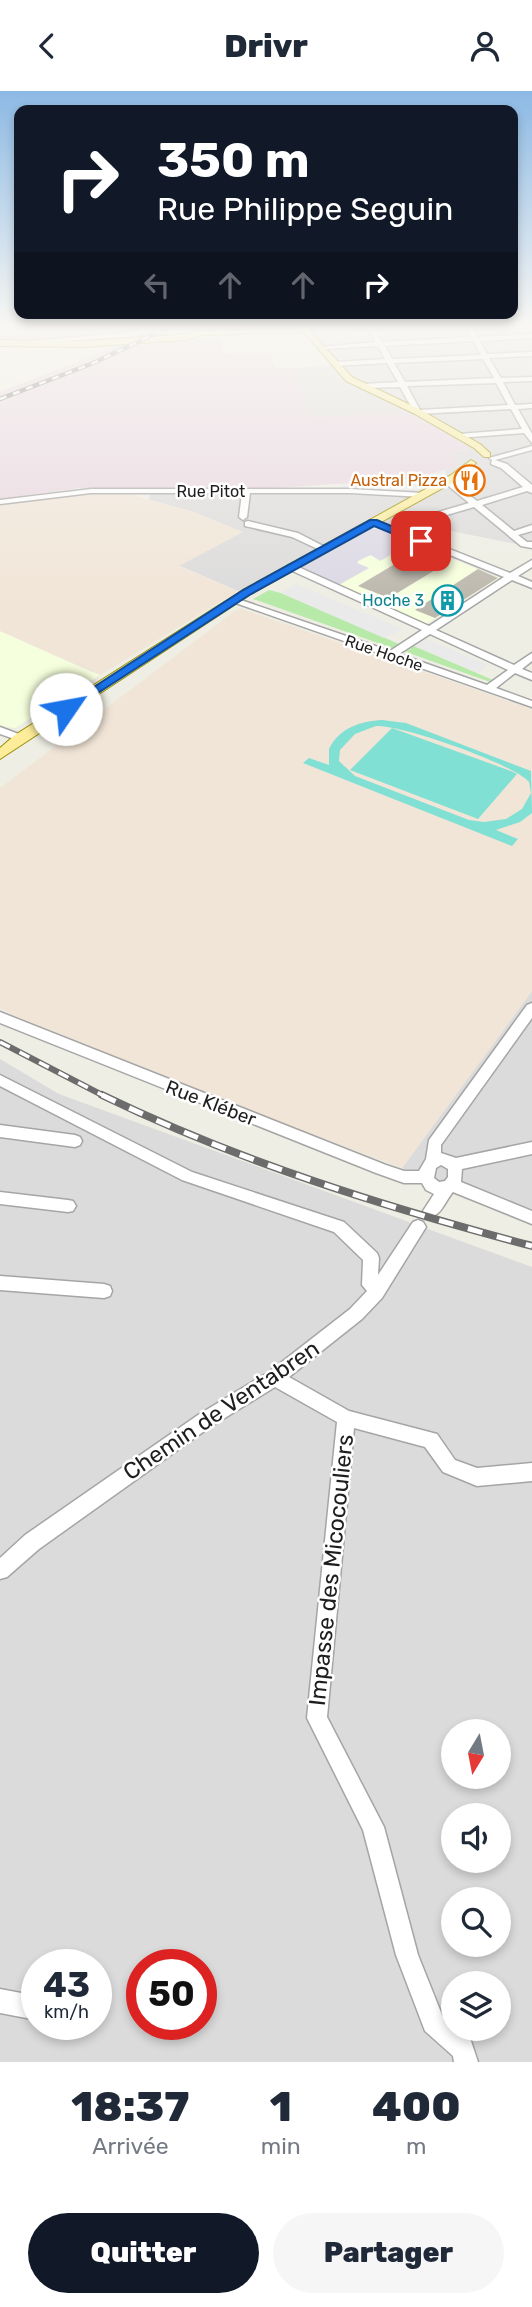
<!DOCTYPE html>
<html lang="fr">
<head>
<meta charset="utf-8">
<style>
	:root { --surface:#fff; --page:#f6f6f7; --text:#1f2937; --muted:#747a83; --accent:#111827 }
	body { margin:0; font-family:Rubik,sans-serif; background:var(--page); color:var(--text); height:100vh; display:flex; flex-direction:column; font-size:26px; white-space:nowrap }
	* { box-sizing:border-box; margin:0 }
	p { font-size:23px; color:var(--muted) }
	.icon { flex:none; width:38px; height:38px; fill:none; stroke:currentColor; stroke-width:2; stroke-linecap:round; stroke-linejoin:round }
	.map { position:relative; height:1971px; overflow:hidden }
	.side { display:flex; flex-direction:column; background:var(--surface); flex:1 }
	.side>* { flex:none }
	.banner { position:absolute; left:14px; top:14px; width:504px; height:214px; border-radius:14px; box-shadow:0 4px 10px #0003; background:#111827; color:#fff; overflow:hidden }
	.needle { width:46px; rotate:190deg }
	.controls { position:absolute; left:441px; top:1628px; display:grid; gap:14px }
	.controls a { display:grid; place-items:center; width:70px; height:70px; border-radius:50%; background:var(--surface); box-shadow:0 4px 10px #0003; font-size:35px }
	.speed { position:absolute; left:21px; top:1858px; display:flex; gap:14px; font-size:35px; font-weight:700; text-align:center }
	.speed>* { display:grid; place-content:center; width:91px; height:91px; border-radius:50%; background:var(--surface); box-shadow:0 4px 10px #0003; line-height:1 }
	.speed small { font-size:18px; font-weight:400 }
	.speed .limit { border:10px solid #d22; background:#fff; color:#111 }
	.pin { position:absolute; display:grid; place-items:center; width:60px; height:60px; color:#fff; margin:-30px; border-radius:14px; box-shadow:0 4px 10px #0006 }
	.me { position:absolute; width:77px; margin:-38px; rotate:57deg; stroke-linejoin:round; filter:drop-shadow(0 0 5px #0008) }
	.turn { display:flex; align-items:center; gap:24px; height:147px; padding:0 28px; font-size:32px }
	.turn .icon { width:91px; height:91px; stroke-width:2.5 }
	.turn b { display:block; font-size:49px; line-height:60px }
	.lanes { display:flex; align-items:center; height:66px; padding:0 28px; background:#0003; justify-content:center; gap:35px; direction:ltr }
	.lanes .off { opacity:.35 }
	.eta { display:flex; justify-content:space-evenly; align-items:center; height:119px; text-align:center }
	.eta b { font-size:42px; font-weight:800; line-height:49px }
	.cta { display:flex; gap:14px; margin-top:auto; padding:14px 28px }
	.cta a { flex:1; height:80px; border-radius:42px; background:var(--accent); color:#fff; font-size:28px; font-weight:800; line-height:80px; text-align:center }
	.cta a+a { background:var(--page); color:var(--text) }
	header { display:flex; justify-content:space-between; align-items:center; height:91px; padding:0 28px; background:var(--surface); font-size:32px; font-weight:800 }
	.map>svg:first-child { display:block }
	.residential { fill:#dcdbdb; fill-rule:evenodd }
	.industrial { fill:#e8d5e0 }
	.education { fill:#f6ffdd }
	.military { fill:#f1e5d7 }
	.grass { fill:#b7eaa8 }
	.pitch { fill:#80e0d4; fill-rule:evenodd }
	.parking { fill:#eaeaea }
	.plaza { fill:#dbd8e5 }
	.building { fill:#bcb8ad }
	.lines { fill:none; stroke-linecap:round; stroke-linejoin:round }
	.minor-casing { stroke:#a5a5a5; stroke-width:3 }
	.major-casing { stroke:#988e00; stroke-width:2 }
	.minor { fill:#fff; fill-rule:evenodd }
	.major { fill:#fded9b; fill-rule:evenodd }
	.rail-far2-casing { stroke:#6c6c6c; stroke-width:4.5 }
	.rail-far1-casing { stroke:#6c6c6c; stroke-width:6 }
	.rail-casing { stroke:#6c6c6c; stroke-width:8 }
	.rail-far2 { stroke:#fff; stroke-width:2.5; stroke-dasharray:7; stroke-linecap:butt }
	.rail-far1 { stroke:#fff; stroke-width:3.5; stroke-dasharray:11; stroke-linecap:butt }
	.rail { stroke:#fff; stroke-width:5; stroke-dasharray:15; stroke-linecap:butt }
	.route { fill:#1a73e8; stroke:#114b97; stroke-width:2 }
	.labels { text-anchor:middle; dominant-baseline:central; stroke-width:5; stroke-linejoin:round; paint-order:stroke }
	.far-food-label { font-size:16px; fill:#c56008; stroke:#fff; text-anchor:end }
	.far-street-label { font-size:16px; fill:#1e1e1e; stroke:#fff }
	.far-culture-label { font-size:16px; fill:#0d838f; stroke:#fff; text-anchor:end }
	.street-label { font-size:19px; fill:#1e1e1e; stroke:#fff }
	.near-street-label { font-size:23px; fill:#1e1e1e; stroke:#fff }
</style>
</head>
<body>
<header><svg class="icon" aria-label="back" viewBox="0 0 24 24"><path d="M15 5l-7 7 7 7"/></svg>Drivr<svg class="icon" aria-label="person" viewBox="0 0 24 24"><circle cx="12" cy="8" r="4"/><path d="M4 21q1-7 8-7t8 7"/></svg></header>
<div class="map">
<svg width="532" height="1971" viewBox="0 0 532 1971">
	<rect width="100%" height="100%" fill="#efeee4"/>
	<g class="residential">
		<path d="M0,233H161L142,244L0,252Z"/>
		<path d="M218,233H532V456L441,438L416,445L378,431L245,506L238,500L178,474L242,441L194,421L149,409L151,397L417,399L433,392L446,383L445,379L458,375L451,361L468,359L466,353L411,320L311,326L294,277L332,274L306,237L218,240Z"/>
		<path d="M532,900V1130L454,1103L402,1077Z"/>
		<path d="M0,968L59,1003L532,1176V1971H0ZM453,1640H499V1685H453ZM453,1724H499V1769H453ZM453,1808H499V1853H453ZM37,1874H96V1934H37ZM142,1874H201V1934H142ZM453,1892H499V1937H453Z"/>
	</g>
	<path class="industrial" d="M221,246L223,263L270,262L275,277H294L311,326L411,320L466,353L470,358L451,361L458,375L412,388L259,398L79,397L0,408V301L125,252Z"/>
	<g class="education">
		<path d="M411,451L499,487L426,533L337,495L346,489L356,472L370,464L383,469Z"/>
		<path d="M0,540L89,580L100,584L15,637L0,635Z"/>
	</g>
	<g class="military">
		<path d="M118,400L194,421L243,441L179,475L238,500L100,584L0,540V412L77,402Z"/>
		<path d="M239,517L532,618V900L402,1077L187,996L29,933L0,917V697Z"/>
	</g>
	<g class="grass">
		<path d="M269,499L281,502L399,553L392,557L253,508Z"/>
		<path d="M414,555L493,589L490,591L406,561Z"/>
	</g>
	<g class="pitch">
		<path d="M382,629L406,632L531,680L532,722L520,731L496,739L518,748L512,755L303,672L309,667L329,674V658C339,637 361,630 382,629ZM376,635C400,633 514,673 529,691L531,702L522,718L506,728L484,731L469,729L355,685L339,670L340,659L355,643Z"/>
		<path d="M392,637L511,680L517,683L478,728L350,679Z"/>
	</g>
	<g class="parking">
		<path d="M445,379L446,383L433,392L417,399L341,398V393L412,388Z"/>
		<path d="M297,493L301,495L403,538L384,547L281,502Z"/>
		<path d="M426,548L488,574L478,582L414,555Z"/>
	</g>
	<path class="plaza" d="M370,437L385,440L411,451L380,470L371,464L359,469L357,472L369,477L337,495L302,478L301,475Z"/>
	<g class="building">
		<path d="M415,461L445,473L389,507L358,495Z"/>
		<path d="M478,478L498,487L435,527L415,519Z"/>
	</g>
	<g class="lines">
		<defs>
			<g id="minor">
				<path d="M147,233H154L148,239L147,242L136,245L33,252L30,250L136,241L141,240L142,237Z"/>
				<path d="M366,233H418L374,237L382,251L471,246L464,233H470L477,246L532,243V247L480,250L487,263L532,261V265L489,267L501,287L532,286V290L503,291L515,314L532,313V317L518,318L532,343V352L524,342L459,347L455,345L459,343L522,338L511,318L418,323L414,321L400,296L360,297L363,293L398,291L387,272L335,275L332,273L335,271L385,268L378,255L323,258L320,256L376,251L368,237L306,240L303,238ZM473,250L481,264L392,268L385,255ZM483,268L494,287L405,291L394,272ZM496,292L508,314L420,319L407,295Z"/>
				<path d="M532,355V359L495,369L507,373L532,394V402L527,400L482,414L514,440L532,434V440L518,444L527,451H532V457L521,455L474,416L399,438L510,482L532,469V476L518,485L532,491V497L512,489L436,539L514,574L532,562V570L522,578L532,582V589L515,582L496,597L532,610V616L230,510L238,508L390,560L422,539L288,478V474H294L429,535L504,486L369,431L373,428L391,435L469,412L445,392V388H448L477,410L523,396L501,377L491,373L492,369L489,367ZM430,543L508,579L487,594L399,563Z"/>
				<path d="M91,398H350L423,402L427,404L423,406L350,402H250L247,426L243,429L239,426L242,402H91L0,413V409Z"/>
				<path d="M248,430L298,442L329,458L322,460L292,446L245,435V431Z"/>
				<path d="M0,636L24,645L25,647L20,650L0,643Z"/>
				<path d="M532,912V927L441,1054V1062L456,1067L532,1051V1063L462,1078L461,1091L532,1120V1133L453,1101C445,1110 440,1129 426,1125L423,1120L434,1103L426,1099L422,1092H404L376,1082L0,932V921L386,1074L404,1080H419L426,1068L429,1049L527,914ZM441,1074L448,1078V1086L445,1090L439,1091L434,1087L436,1077Z"/>
				<path d="M0,984L192,1081L344,1131L377,1162L379,1167L378,1184L413,1131L418,1129L423,1131L426,1136L382,1207L362,1228L289,1286L349,1320L437,1343L455,1369L477,1377L532,1372V1390L477,1395L443,1381L425,1356L354,1337L327,1626L384,1736L418,1864L442,1924L453,1934V1937H457L471,1950L478,1971H454L453,1965L425,1940L396,1864L363,1739L307,1627L337,1331L275,1296L210,1336L39,1458L7,1486L0,1488V1467L25,1444L198,1324L269,1281L350,1218L367,1200L362,1194L363,1169L334,1141L182,1089L0,995Z"/>
				<path d="M0,1034L75,1044L80,1046L82,1050L80,1054L75,1056L0,1046Z"/>
				<path d="M0,1101L68,1109L73,1110L76,1115L73,1120L68,1121L0,1113Z"/>
				<path d="M0,1185L104,1193L110,1195L112,1200L110,1205L104,1207L0,1199Z"/>
				<path d="M0,1898L37,1905V1929L0,1922Z"/>
			</g>
			<g id="major">
				<path d="M306,236L352,286L421,319L480,353L490,362V366H484L474,357L415,323L346,290L304,241L203,244L185,249L82,256L0,255V249L82,250L176,244L203,240Z"/>
				<path d="M471,369L476,372L459,388L251,503L0,668V657L15,644L243,499L451,384Z"/>
			</g>
		</defs>
		<use href="#minor" class="minor-casing"/>
		<use href="#major" class="major-casing"/>
		<use href="#minor" class="minor"/>
		<use href="#major" class="major"/>
		<defs>
			<path id="rail-far2" d="M0,308L91,273L176,233"/>
			<path id="rail-far1" d="M0,951L106,1006"/>
			<path id="rail" d="M102,1004C240,1071 385,1116 532,1155"/>
		</defs>
		<use href="#rail-far2" class="rail-far2-casing"/>
		<use href="#rail-far1" class="rail-far1-casing"/>
		<use href="#rail" class="rail-casing"/>
		<use href="#rail-far2" class="rail-far2"/>
		<use href="#rail-far1" class="rail-far1"/>
		<use href="#rail" class="rail"/>
	</g>
	<linearGradient id="sky" x2="0" y2="1"><stop stop-color="#8cb9e4"/><stop offset="0.46" stop-color="#f8f7f3"/><stop offset="1" stop-color="#f8f7f3" stop-opacity="0"/></linearGradient>
	<rect width="532" height="509" fill="url(#sky)"/>
	<path class="route" d="M370,429H377L426,450L418,453L374,435L251,503L70,620L60,618L243,499Z"/>
	<defs>
		<symbol id="restaurant-ring" viewBox="-11 -11 22 22"><circle r="9.5" fill="#fff" stroke="#e8710a" stroke-width="1.5"/><path d="M-5-6h1v4h1v-4h1v4h1v-4h1v5L-1.5 .5V6h-2V.5L-5-1ZM5-6V6H3V1.5H1.5Q1.5-4 5-6Z" fill="#e8710a"/></symbol>
		<symbol id="building-ring" viewBox="-11 -11 22 22"><circle r="9.5" fill="#fff" stroke="#0f9aa8" stroke-width="1.5"/><path d="M-4-6H4V6H1V3H-1V6H-4ZM-2.5-4.3h1.7v1.8h-1.7ZM.8-4.3h1.7v1.8H.8ZM-2.5-1h1.7V.8h-1.7ZM.8-1h1.7V.8H.8Z" fill="#0f9aa8"/></symbol>
	</defs>
	<g fill-rule="evenodd">
		<use href="#restaurant-ring" x="452" y="372" width="35" height="35"/>
		<use href="#building-ring" x="430" y="492" width="35" height="35"/>
	</g>
	<g class="labels">
		<g class="far-food-label">
			<text x="447" y="389">Austral Pizza</text>
		</g>
		<g class="far-street-label">
			<text x="211" y="400">Rue Pitot</text>
			<text transform="translate(384 562) rotate(19)">Rue Hoche</text>
		</g>
		<g class="far-culture-label">
			<text x="424" y="509">Hoche 3</text>
		</g>
		<g class="street-label">
			<text transform="translate(211 1012) rotate(21)">Rue Kléber</text>
		</g>
		<g class="near-street-label">
			<text transform="translate(221 1319) rotate(-34)">Chemin de Ventabren</text>
			<text transform="translate(331 1479) rotate(-84)">Impasse des Micocouliers</text>
		</g>
	</g>
</svg>
<div class="controls">
<a><svg class="needle" viewBox="-14 -14 28 28"><path d="M0-13l5 13h-10z" fill="#e53935"/><path d="M0 13l5-13h-10z" fill="#747a83"/></svg></a>
<a><svg class="icon" aria-label="sound" viewBox="0 0 24 24"><path d="M4 9h4l5-4v14l-5-4H4zM17 9q2 3 0 6"/></svg></a>
<a><svg class="icon" aria-label="search" viewBox="0 0 24 24"><circle cx="10" cy="10" r="6"/><path d="M15 15l6 6"/></svg></a>
<a><svg class="icon" aria-label="layers" viewBox="0 0 24 24"><path d="M12 4l9 5-9 5-9-5zM3 14l9 5 9-5"/></svg></a>
</div>
<div class="speed"><div>43<small>km/h</small></div><div class="limit">50</div></div>
<div class="pin" style="left:421px;top:450px;background:#d93025"><svg class="icon" aria-label="arrive" viewBox="0 0 24 24"><path d="M6 21V4h12l-3 4 3 4H6"/></svg></div>
<svg class="me" style="left:66px;top:618px" viewBox="-20 -20 40 40"><circle r="19" fill="#fff"/><path d="M0-13L10 11 0 6-10 11z" fill="#1a73e8"/></svg>
<div class="banner">
<div class="turn"><svg class="icon" aria-label="right" viewBox="0 0 24 24"><path d="M7 20v-9h11M14 6l5 5-5 5"/></svg><div><b>350 m</b>Rue Philippe Seguin</div></div>
<div class="lanes"><svg class="icon off" aria-label="left" viewBox="0 0 24 24"><path d="M17 20v-9H6M10 6l-5 5 5 5"/></svg><svg class="icon off" aria-label="ahead" viewBox="0 0 24 24"><path d="M12 20V5M6 11l6-6 6 6"/></svg><svg class="icon off" aria-label="ahead" viewBox="0 0 24 24"><path d="M12 20V5M6 11l6-6 6 6"/></svg><svg class="icon" aria-label="right" viewBox="0 0 24 24"><path d="M7 20v-9h11M14 6l5 5-5 5"/></svg></div>
</div>
</div>
<section class="side">
<div class="eta">
<div><b>18:37</b><p>Arrivée</p></div>
<div><b>1</b><p>min</p></div>
<div><b>400</b><p>m</p></div>
</div>
<div class="cta"><a>Quitter</a><a>Partager</a></div>
</section>
</body>
</html>
